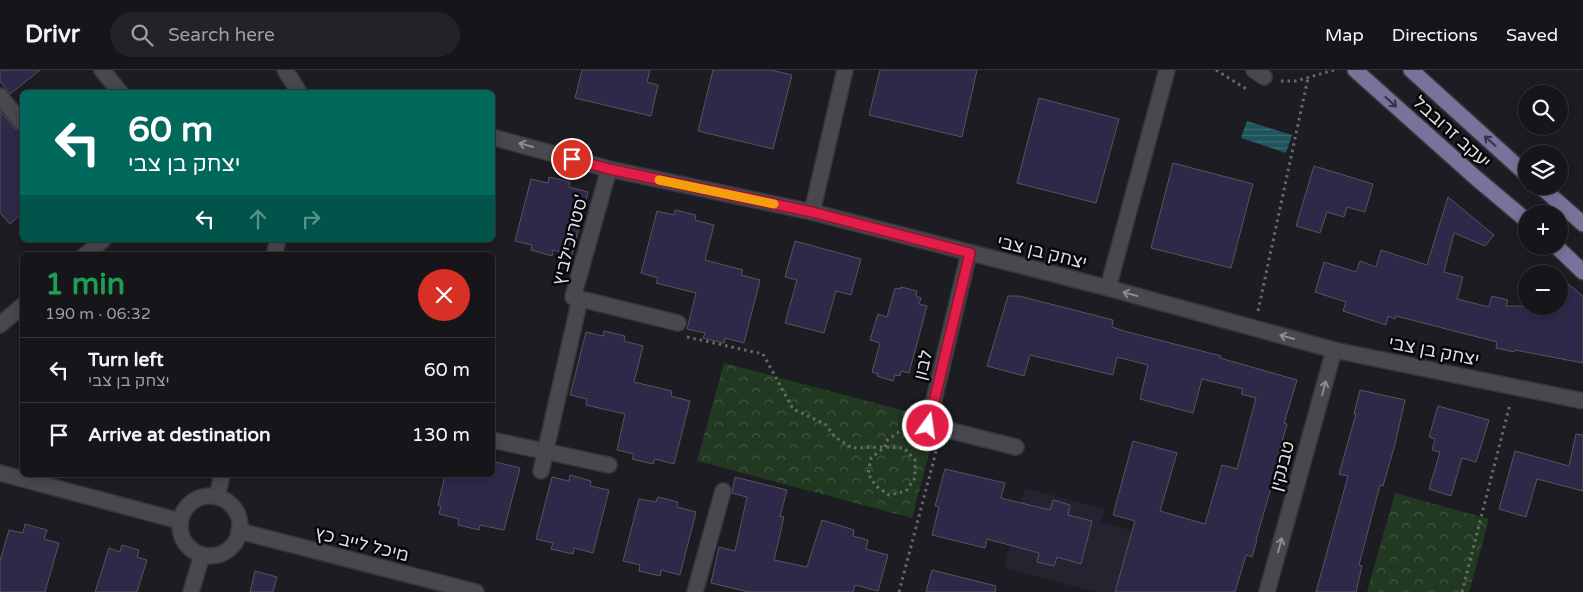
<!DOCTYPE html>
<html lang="en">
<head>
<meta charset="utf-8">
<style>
	:root { --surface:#15151a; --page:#222227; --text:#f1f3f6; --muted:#9d9fa2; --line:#343439 }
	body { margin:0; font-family:"Varela Round",Heebo,sans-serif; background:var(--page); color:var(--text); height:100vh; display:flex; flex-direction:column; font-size:19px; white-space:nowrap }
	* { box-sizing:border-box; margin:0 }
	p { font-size:16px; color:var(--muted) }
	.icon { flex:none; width:28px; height:28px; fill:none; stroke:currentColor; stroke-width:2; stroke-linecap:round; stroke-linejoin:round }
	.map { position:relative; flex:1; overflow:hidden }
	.drawer { position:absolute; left:20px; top:182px; width:475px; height:225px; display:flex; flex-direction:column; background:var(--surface); border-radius:8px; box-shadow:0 2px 12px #0003,0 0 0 1px var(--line) }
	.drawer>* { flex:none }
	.hud { position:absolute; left:20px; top:20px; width:475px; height:152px; border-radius:8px; box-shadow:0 2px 12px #0003,0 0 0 1px var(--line); background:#00695c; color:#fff; overflow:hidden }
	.fabs { position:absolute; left:1518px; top:15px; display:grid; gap:10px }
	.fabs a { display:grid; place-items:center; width:50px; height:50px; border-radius:50%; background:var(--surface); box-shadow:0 2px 12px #0003,0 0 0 1px var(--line); font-size:25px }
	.pin { position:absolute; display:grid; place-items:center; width:42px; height:42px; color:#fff; margin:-21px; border:2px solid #fff; border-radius:50%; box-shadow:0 1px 5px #0007 }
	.me { position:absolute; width:55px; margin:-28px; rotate:14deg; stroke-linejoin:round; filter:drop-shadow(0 0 4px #0008) }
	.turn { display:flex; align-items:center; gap:18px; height:105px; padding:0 25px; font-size:22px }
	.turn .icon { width:65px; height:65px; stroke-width:2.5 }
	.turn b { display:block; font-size:35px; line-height:42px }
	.lanes { display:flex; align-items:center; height:48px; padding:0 25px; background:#0003; justify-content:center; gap:25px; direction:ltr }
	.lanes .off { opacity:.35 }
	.round { display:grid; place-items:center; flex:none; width:52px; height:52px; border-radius:26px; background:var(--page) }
	.summary { display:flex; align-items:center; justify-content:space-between; height:85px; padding:0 25px }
	h1 { font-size:30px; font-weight:700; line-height:38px; color:#1e9e55 }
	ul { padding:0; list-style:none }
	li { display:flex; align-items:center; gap:15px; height:65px; padding:0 25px; border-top:1px solid var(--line) }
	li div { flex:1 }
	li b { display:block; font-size:19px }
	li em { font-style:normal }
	header { display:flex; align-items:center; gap:30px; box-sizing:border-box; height:70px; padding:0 25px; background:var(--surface); border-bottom:1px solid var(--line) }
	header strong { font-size:24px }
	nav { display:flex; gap:28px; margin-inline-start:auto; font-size:18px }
	.search { width:350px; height:45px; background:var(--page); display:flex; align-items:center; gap:12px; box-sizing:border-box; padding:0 18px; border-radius:28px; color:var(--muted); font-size:19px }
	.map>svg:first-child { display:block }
	.built { fill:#25232f }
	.park { fill:url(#park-crowns) }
	.water { fill:url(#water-rules) }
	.building { fill:#2f2849; stroke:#56555c }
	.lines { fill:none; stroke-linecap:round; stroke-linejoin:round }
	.minor-casing { stroke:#37363b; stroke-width:18 }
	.major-casing { stroke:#37363b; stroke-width:18 }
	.path { stroke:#68686e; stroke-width:3; stroke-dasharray:2.5 4; stroke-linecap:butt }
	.minor { stroke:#49484f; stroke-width:15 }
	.major { stroke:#7b729b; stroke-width:15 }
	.oneway { stroke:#353243 }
	.oneway2 { stroke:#8c8c92 }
	.route-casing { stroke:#92132f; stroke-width:12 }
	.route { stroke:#e11d48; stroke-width:9 }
	.slow { stroke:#f59e0b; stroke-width:9 }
	.labels { text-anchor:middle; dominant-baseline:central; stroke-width:5; stroke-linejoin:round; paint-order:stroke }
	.street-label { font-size:18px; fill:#dfdfe3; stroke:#070709 }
</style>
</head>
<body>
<header>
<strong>Drivr</strong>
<div class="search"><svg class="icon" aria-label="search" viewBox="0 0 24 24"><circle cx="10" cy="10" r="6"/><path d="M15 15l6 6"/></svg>Search here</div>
<nav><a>Map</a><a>Directions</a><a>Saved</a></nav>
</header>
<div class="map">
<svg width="1583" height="522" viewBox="0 0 1583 522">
	<defs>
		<pattern id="park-crowns" width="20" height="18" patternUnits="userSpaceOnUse" patternTransform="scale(1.25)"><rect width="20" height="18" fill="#223921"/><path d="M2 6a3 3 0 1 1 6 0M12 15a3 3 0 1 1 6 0" fill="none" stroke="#425541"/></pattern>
		<pattern id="water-rules" width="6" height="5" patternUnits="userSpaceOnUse" patternTransform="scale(1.25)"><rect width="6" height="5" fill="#1d555e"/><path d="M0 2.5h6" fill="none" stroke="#3d6d75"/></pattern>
	</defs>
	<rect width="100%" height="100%" fill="#1c1c22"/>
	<path class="built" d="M1025,418L1105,439L1101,452L1188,475L1176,522H1095L1004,498Z"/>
	<g class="park">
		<path d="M724,293L920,345L915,364L933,369L912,448L697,391Z"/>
		<path d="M1395,423L1489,449L1469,522H1367Z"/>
	</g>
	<path class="water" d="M1247,51L1292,65L1286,83L1241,68Z"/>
	<g class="building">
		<path d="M0,0H40L10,24L0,11Z"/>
		<path d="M582,0H650L647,12L658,15L651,46L575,28Z"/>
		<path d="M713,0H771L792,5L773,79L698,61Z"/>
		<path d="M880,0H977L962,67L869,45Z"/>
		<path d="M1039,28L1119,49L1096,133L1017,113Z"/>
		<path d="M0,41L15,59L22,62V144L10,154L0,143Z"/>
		<path d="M1173,93L1253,114L1231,198L1151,178Z"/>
		<path d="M1314,96L1373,114L1365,142L1347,137L1344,147L1327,142L1320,163L1296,156Z"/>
		<path d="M549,107L570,112L569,117L588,122L572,185L553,180L552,186L531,180L532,175L515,171L531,109L548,113Z"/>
		<path d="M1448,127L1494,165L1485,176L1454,163L1444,202L1463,207L1457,229L1489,237L1492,226L1508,230L1506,236H1559V220L1566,212L1583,226V293L1515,280L1514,282L1496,278L1497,272L1396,246L1395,249L1388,246L1386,255L1343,241L1346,232L1315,222L1324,192L1356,202L1360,191L1376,197L1381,180L1427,195Z"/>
		<path d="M675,140L696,145L695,150L714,155L705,190L743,200L741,205L760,210L744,273L725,268L724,273L703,268L705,263L687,259L696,223L656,213L658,208L641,203L657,141L674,145Z"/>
		<path d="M795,171L861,189L851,225L836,221L824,263L785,253L797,210L785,207Z"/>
		<path d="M901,217L917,221L916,226L921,228L919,234L927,236L909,303L901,301L900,306L895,305L893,311L877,306L878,304L872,302L880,273L870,270L878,244L887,247L895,218L901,219Z"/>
		<path d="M1008,226H1019L1113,250L1112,257L1124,261L1221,286L1220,288L1297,310L1284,353L1287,354L1275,397H1277L1256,470H1257L1252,487L1246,485L1235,522H1115L1135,451L1113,445L1133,371L1177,383L1160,441L1205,454L1222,395L1237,399L1256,328L1241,324L1243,319L1202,309L1193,343L1140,329L1148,295L1117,287L1113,305L1030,285L1024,306L987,296Z"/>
		<path d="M604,261L625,266L624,271L643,276L634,312L672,321L671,326L690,331L674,394L655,389L653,394L632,389L634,384L617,380L625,344L586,335L587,329L570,325L586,262L603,266Z"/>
		<path d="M1360,320L1405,330L1395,374L1383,416L1380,415L1359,495L1362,496L1356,522H1316L1348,406L1339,404L1356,344H1354Z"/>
		<path d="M1438,336L1489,350L1476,392L1462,388L1451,426L1429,419L1440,382L1432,380L1435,369L1429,367Z"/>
		<path d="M1576,364L1583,365V421L1537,409L1526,447L1499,439L1515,381L1569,396Z"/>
		<path d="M492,391L520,398L504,460L480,455L479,460L458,455L459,449L439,444L441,436L438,435L445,405H492Z"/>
		<path d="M945,399L1005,413L1001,428L1050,440L1053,430L1070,435L1068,445L1092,451L1081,494L1057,487L1054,496L1037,492L1039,483L987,469L985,478L932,465L939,437L935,436Z"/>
		<path d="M570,405L591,411L590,416L609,420L593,483L574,478L573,484L551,479L553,473L536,469L552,407L569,411Z"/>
		<path d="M735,407L787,420L780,446L784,447L774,490L807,497L822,450L854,460L853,466L868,470L866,479L888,485L878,521L855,515L853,522H749L711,513L719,477L735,481L747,427L732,423Z"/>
		<path d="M658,427L678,432L677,437L696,442L680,505L661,500L660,506L639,501L640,495L623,491L639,429L656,432Z"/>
		<path d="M25,454L47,460L44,469L59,473L45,522H0V491L9,460L23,463Z"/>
		<path d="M122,475L139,480L137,487L147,490L137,522H95L109,478L120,482Z"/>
		<path d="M932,500L996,516L995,522H926Z"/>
		<path d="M255,501L277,507L273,522H250Z"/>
	</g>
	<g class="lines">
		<defs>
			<g id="minor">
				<path d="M102,0L120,22"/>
				<path d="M285,0L299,22"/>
				<path d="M1254,0L1264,7"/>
				<path d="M0,26L22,53"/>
				<path d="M492,67L609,99L812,142L1108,218L1334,280L1583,331"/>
				<path d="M609,99L573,227L678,253"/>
				<path d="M812,142L845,0"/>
				<path d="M969,183L928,355L1016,377"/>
				<path d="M85,185L103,170"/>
				<path d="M274,185L278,170"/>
				<path d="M1108,218L1167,0"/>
				<path d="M0,255L22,236"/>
				<path d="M492,370L609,395"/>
				<path d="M541,401L580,229"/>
				<path d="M0,403L180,451"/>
				<circle cx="210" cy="456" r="30"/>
				<path d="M217,427L222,405"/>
				<path d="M239,461L476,522"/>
				<path d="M191,522L202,485"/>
				<path d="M695,522L723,421"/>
				<path d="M1267,522L1334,280"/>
			</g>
			<g id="major">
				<path d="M1355,0L1476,108L1526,150"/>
				<path d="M1411,0L1526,104"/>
				<path d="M1540,116L1583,154"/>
				<path d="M1556,176L1583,202"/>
			</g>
		</defs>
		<use href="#minor" class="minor-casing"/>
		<use href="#major" class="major-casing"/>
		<g class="path">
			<path d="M1216,0L1248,20"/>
			<path d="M1281,11H1296L1334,0"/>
			<path d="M1258,241L1308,8"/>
			<path d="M687,267L763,284L793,339L825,354L835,367L852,378L885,377L904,378L915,390V408L906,421L889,425L876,416L868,404L871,388L885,377L886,371L903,359L912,358"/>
			<path d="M899,522L938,374"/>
			<path d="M1462,522L1510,334"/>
		</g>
		<use href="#minor" class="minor"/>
		<use href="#major" class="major"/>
	</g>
	<defs><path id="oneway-shaft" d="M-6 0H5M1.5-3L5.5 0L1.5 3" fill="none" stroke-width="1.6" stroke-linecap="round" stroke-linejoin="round" transform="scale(1.25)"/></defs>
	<g class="oneway">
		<use href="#oneway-shaft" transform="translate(1391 32) rotate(42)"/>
		<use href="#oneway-shaft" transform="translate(1490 71) rotate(-138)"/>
	</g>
	<g class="oneway2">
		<use href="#oneway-shaft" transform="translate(526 75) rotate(-164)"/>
		<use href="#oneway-shaft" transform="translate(1130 224) rotate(-165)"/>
		<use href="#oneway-shaft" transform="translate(1287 267) rotate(-164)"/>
		<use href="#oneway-shaft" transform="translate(1324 318) rotate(-75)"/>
		<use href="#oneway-shaft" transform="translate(1280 475) rotate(-75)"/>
	</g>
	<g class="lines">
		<defs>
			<path id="route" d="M572,89L609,99L812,142L970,183L928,356"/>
		</defs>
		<use href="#route" class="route-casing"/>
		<use href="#route" class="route"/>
		<path class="slow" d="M659,110L774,134"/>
	</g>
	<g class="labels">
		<g class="street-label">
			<text transform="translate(1452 62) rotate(42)">יעקב זרובבל</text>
			<text transform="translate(570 170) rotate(-75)">סטריכילביץ'</text>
			<text transform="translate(1042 182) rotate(14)">יצחק בן צבי</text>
			<text transform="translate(1434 281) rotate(11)">יצחק בן צבי</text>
			<text transform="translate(923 295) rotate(-76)">לבון</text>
			<text transform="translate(1282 396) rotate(-75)">טבנקין</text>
			<text transform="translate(362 474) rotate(14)">מיכל לייב כץ</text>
		</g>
	</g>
</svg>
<div class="fabs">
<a><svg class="icon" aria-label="search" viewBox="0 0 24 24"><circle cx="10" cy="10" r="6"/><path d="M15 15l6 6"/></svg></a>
<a><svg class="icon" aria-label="layers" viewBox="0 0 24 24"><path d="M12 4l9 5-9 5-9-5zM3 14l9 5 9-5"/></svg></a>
<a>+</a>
<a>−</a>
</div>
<div class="pin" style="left:572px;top:89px;background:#d93025"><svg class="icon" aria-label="arrive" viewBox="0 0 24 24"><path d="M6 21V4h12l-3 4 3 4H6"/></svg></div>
<svg class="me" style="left:928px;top:356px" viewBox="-20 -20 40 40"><circle r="17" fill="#e11d48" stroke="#fff" stroke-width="3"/><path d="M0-11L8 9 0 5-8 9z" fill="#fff"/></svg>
<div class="hud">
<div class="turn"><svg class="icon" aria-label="left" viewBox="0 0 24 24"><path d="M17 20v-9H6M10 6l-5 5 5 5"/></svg><div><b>60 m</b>יצחק בן צבי</div></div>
<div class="lanes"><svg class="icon" aria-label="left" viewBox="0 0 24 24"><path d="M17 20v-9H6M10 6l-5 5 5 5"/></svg><svg class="icon off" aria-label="ahead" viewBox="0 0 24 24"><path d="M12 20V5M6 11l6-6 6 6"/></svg><svg class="icon off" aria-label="right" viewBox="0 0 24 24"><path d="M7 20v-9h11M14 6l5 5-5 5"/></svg></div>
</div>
<section class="drawer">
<div class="summary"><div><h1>1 min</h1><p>190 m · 06:32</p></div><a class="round" style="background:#d93025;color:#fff"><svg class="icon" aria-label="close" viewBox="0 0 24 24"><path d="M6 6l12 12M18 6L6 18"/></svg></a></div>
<ul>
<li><svg class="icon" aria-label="left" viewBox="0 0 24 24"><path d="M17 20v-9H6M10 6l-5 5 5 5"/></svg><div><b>Turn left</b><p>יצחק בן צבי</p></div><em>60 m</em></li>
<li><svg class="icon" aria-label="arrive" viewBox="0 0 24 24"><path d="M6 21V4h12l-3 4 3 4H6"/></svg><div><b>Arrive at destination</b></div><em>130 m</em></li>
</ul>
</section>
</div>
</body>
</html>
